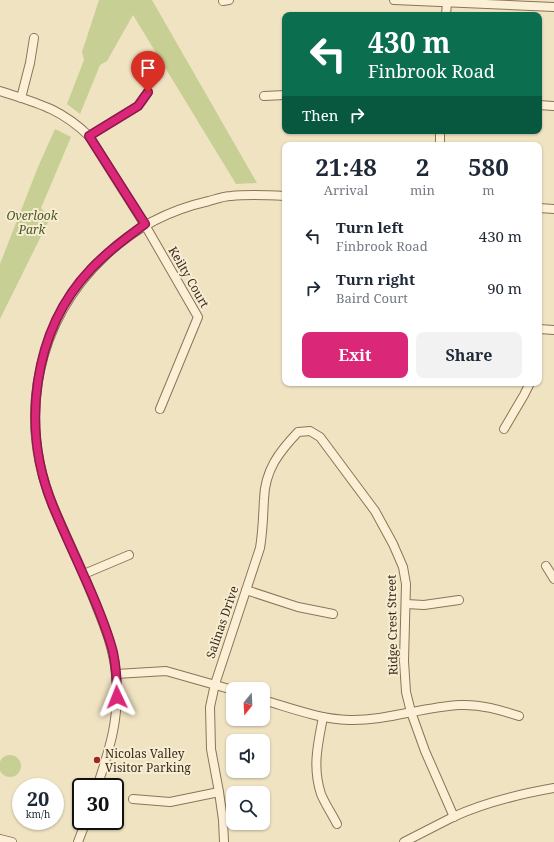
<!DOCTYPE html>
<html lang="en">
<head>
<meta charset="utf-8">
<style>
	:root { --surface:#fff; --page:#f2f2f3; --text:#1f2937; --muted:#747a83; --accent:#db2777 }
	body { margin:0; font-family:"Noto Serif",serif; background:var(--page); color:var(--text); height:100vh; display:flex; flex-direction:column; font-size:15px; white-space:nowrap }
	* { box-sizing:border-box; margin:0 }
	p { font-size:13px; color:var(--muted) }
	.icon { flex:none; width:22px; height:22px; fill:none; stroke:currentColor; stroke-width:2; stroke-linecap:round; stroke-linejoin:round }
	.map { position:relative; flex:1; overflow:hidden }
	.side { position:absolute; left:282px; top:142px; width:260px; height:244px; display:flex; flex-direction:column; background:var(--surface); border-radius:8px; box-shadow:0 1px 3px #0004 }
	.side>* { flex:none }
	.hud { position:absolute; left:282px; top:12px; width:260px; height:122px; border-radius:8px; box-shadow:0 1px 3px #0004; background:#0b6e4f; color:#fff; overflow:hidden }
	.needle { width:26px; rotate:198deg }
	.tools { position:absolute; left:226px; top:682px; display:grid; gap:8px }
	.tools a { display:grid; place-items:center; width:44px; height:44px; border-radius:8px; background:var(--surface); box-shadow:0 1px 3px #0004; font-size:20px }
	.speed { position:absolute; left:12px; top:778px; display:flex; gap:8px; font-size:20px; font-weight:700; text-align:center }
	.speed>* { display:grid; place-content:center; width:52px; height:52px; border-radius:50%; background:var(--surface); box-shadow:0 1px 3px #0004; line-height:1 }
	.speed small { font-size:10px; font-weight:400 }
	.speed .limit { border:2px solid #111; border-radius:6px; background:#fff; color:#111 }
	.pin { position:absolute; display:grid; place-items:center; width:34px; height:34px; color:#fff; margin:-41px -17px; border-radius:50% 50% 50% 0; rotate:-45deg; box-shadow:0 0 4px #0007 }
	.pin .icon { rotate:45deg }
	.me { position:absolute; width:44px; margin:-22px; rotate:358deg; stroke-linejoin:round; filter:drop-shadow(0 0 3px #0008) }
	.turn { display:flex; align-items:center; gap:14px; height:84px; padding:0 20px; font-size:18px }
	.turn .icon { width:52px; height:52px; stroke-width:2.5 }
	.turn b { display:block; font-size:28px; line-height:34px }
	.then { display:flex; align-items:center; height:38px; padding:0 20px; background:#0003; gap:8px; font-size:15px }
	.eta { display:flex; justify-content:space-evenly; align-items:center; height:68px; text-align:center }
	.eta b { font-size:24px; font-weight:700; line-height:28px }
	.cta { display:flex; gap:8px; margin-top:auto; padding:8px 20px }
	.cta a { flex:1; height:46px; border-radius:8px; background:var(--accent); color:#fff; font-size:16px; font-weight:700; line-height:46px; text-align:center }
	.cta a+a { background:var(--page); color:var(--text) }
	ul { padding:0; list-style:none }
	li { display:flex; align-items:center; gap:12px; height:52px; padding:0 20px }
	li div { flex:1 }
	li b { display:block; font-size:15px }
	li em { font-style:normal }
	.map>svg:first-child { display:block }
	.green { fill:#c7cf95 }
	.lines { fill:none; stroke-linecap:round; stroke-linejoin:round }
	.minor-casing { stroke:#8b7458; stroke-width:10 }
	.minor { stroke:#fbf0d6; stroke-width:8 }
	.route-casing { stroke:#8e194d; stroke-width:10 }
	.route { stroke:#db2777; stroke-width:7 }
	.poi-dot { fill:#9e2624; stroke:#f7edd2; stroke-width:1.5 }
	.labels { text-anchor:middle; dominant-baseline:central; stroke-width:4; stroke-linejoin:round; paint-order:stroke }
	.park-label { font-size:12px; font-style:italic; fill:#495822; stroke:#f7edd2 }
	.street-label { font-size:12px; fill:#3a2c1d; stroke:#f7edd2 }
	.poi-label { font-size:12px; fill:#3a2c1d; stroke:#f7edd2; text-anchor:start }
</style>
</head>
<body>
<div class="map">
<svg width="554" height="842" viewBox="0 0 554 842">
	<rect width="100%" height="100%" fill="#f0e3c2"/>
	<g class="green">
		<path d="M99,0H152L257,183L236,184L133,15L107,61L100,65L80,114L67,104L84,60L82,52Z"/>
		<path d="M55,129L71,137L41,208L50,218L0,319V264L38,167Z"/>
		<circle cx="10" cy="766" r="11"/>
	</g>
	<g class="lines">
		<defs>
			<g id="minor">
				<path d="M394,0L554,7"/>
				<path d="M223,1L229,0"/>
				<path d="M446,15L447,2"/>
				<path d="M0,91C37,103 60,108 89,136L145,225L198,317L160,409"/>
				<path d="M264,96L285,95"/>
				<path d="M21,98L30,63L34,38"/>
				<path d="M539,105L553,106"/>
				<path d="M89,136L138,106L148,92"/>
				<path d="M440,145V131"/>
				<path d="M539,208L554,209"/>
				<path d="M539,329L554,330"/>
				<path d="M504,429L524,395L530,383"/>
				<path d="M546,566L554,579"/>
				<path d="M84,574L129,555"/>
				<path d="M246,590L298,607L333,614"/>
				<path d="M406,604L424,605L459,600"/>
				<path d="M116,674L166,671L233,690"/>
				<path d="M263,700C291,708 319,719 349,720C386,721 422,707 460,705C481,704 500,710 519,716"/>
				<path d="M323,717C318,744 312,766 321,794C325,804 332,814 337,824"/>
				<path d="M97,787C110,748 120,717 116,675C114,650 105,627 96,605C83,571 67,539 53,506C17,418 36,321 105,256C134,228 169,210 209,201C216,199 224,196 231,196C249,194 267,195 285,196"/>
				<path d="M133,799L170,802L219,792"/>
				<path d="M0,839L12,842"/>
				<path d="M78,842L86,821"/>
				<path d="M224,842L223,820L219,792L211,749L210,707L215,684L260,548C263,530 263,516 264,499C265,470 279,452 298,432L310,431L320,437L375,511L393,544L403,567L406,584L404,661L406,692L411,712L425,751L454,817"/>
				<path d="M404,842C420,834 437,825 453,817C486,802 520,794 554,788"/>
			</g>
		</defs>
		<use href="#minor" class="minor-casing"/>
		<use href="#minor" class="minor"/>
	</g>
	<g class="lines">
		<defs>
			<path id="route" d="M117,697C117,681 116,666 113,652C109,636 103,621 97,606C83,572 67,540 53,506C21,429 32,331 91,269C107,252 126,238 145,224L89,136L138,106L148,92"/>
		</defs>
		<use href="#route" class="route-casing"/>
		<use href="#route" class="route"/>
	</g>
	<circle class="poi-dot" cx="97" cy="760" r="4"/>
	<g class="labels">
		<g class="park-label">
			<text x="32" y="215">Overlook<tspan x="32" dy="14">Park</tspan></text>
		</g>
		<g class="street-label">
			<text transform="translate(189 277) rotate(60)">Keilty Court</text>
			<text transform="translate(222 622) rotate(-71)">Salinas Drive</text>
			<text transform="translate(392 625) rotate(-91)">Ridge Crest Street</text>
		</g>
		<g class="poi-label">
			<text x="105" y="753">Nicolas Valley<tspan x="105" dy="14">Visitor Parking</tspan></text>
		</g>
	</g>
</svg>
<div class="tools">
<a><svg class="needle" viewBox="-14 -14 28 28"><path d="M0-13l5 13h-10z" fill="#e53935"/><path d="M0 13l5-13h-10z" fill="#747a83"/></svg></a>
<a><svg class="icon" aria-label="sound" viewBox="0 0 24 24"><path d="M4 9h4l5-4v14l-5-4H4zM17 9q2 3 0 6"/></svg></a>
<a><svg class="icon" aria-label="search" viewBox="0 0 24 24"><circle cx="10" cy="10" r="6"/><path d="M15 15l6 6"/></svg></a>
</div>
<div class="speed"><div>20<small>km/h</small></div><div class="limit">30</div></div>
<div class="pin" style="left:148px;top:92px;background:#d93025"><svg class="icon" aria-label="arrive" viewBox="0 0 24 24"><path d="M6 21V4h12l-3 4 3 4H6"/></svg></div>
<svg class="me" style="left:117px;top:697px" viewBox="-20 -20 40 40"><path d="M0-17L14 15 0 8-14 15z" fill="#db2777" stroke="#fff" stroke-width="4"/></svg>
<div class="hud">
<div class="turn"><svg class="icon" aria-label="left" viewBox="0 0 24 24"><path d="M17 20v-9H6M10 6l-5 5 5 5"/></svg><div><b>430 m</b>Finbrook Road</div></div>
<div class="then">Then<svg class="icon" aria-label="right" viewBox="0 0 24 24"><path d="M7 20v-9h11M14 6l5 5-5 5"/></svg></div>
</div>
<section class="side">
<div class="eta">
<div><b>21:48</b><p>Arrival</p></div>
<div><b>2</b><p>min</p></div>
<div><b>580</b><p>m</p></div>
</div>
<ul>
<li><svg class="icon" aria-label="left" viewBox="0 0 24 24"><path d="M17 20v-9H6M10 6l-5 5 5 5"/></svg><div><b>Turn left</b><p>Finbrook Road</p></div><em>430 m</em></li>
<li><svg class="icon" aria-label="right" viewBox="0 0 24 24"><path d="M7 20v-9h11M14 6l5 5-5 5"/></svg><div><b>Turn right</b><p>Baird Court</p></div><em>90 m</em></li>
</ul>
<div class="cta"><a>Exit</a><a>Share</a></div>
</section>
</div>
</body>
</html>
